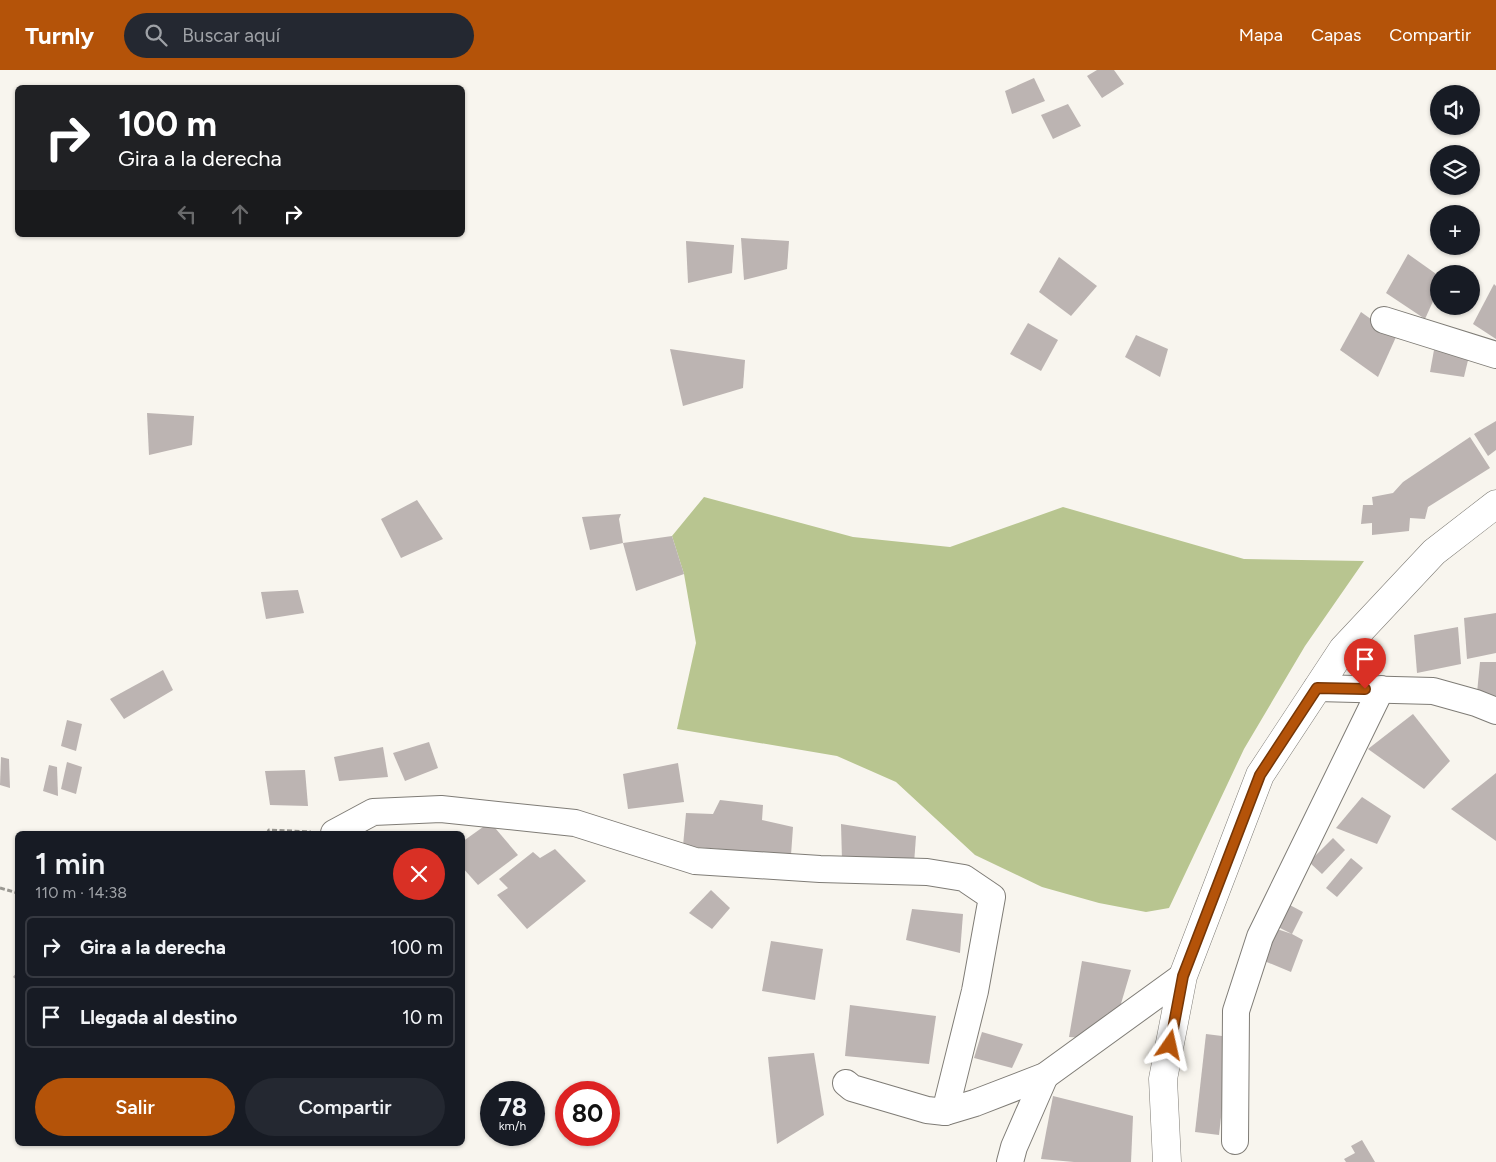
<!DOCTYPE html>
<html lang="es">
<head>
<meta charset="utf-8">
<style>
	:root { --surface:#171b24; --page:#242831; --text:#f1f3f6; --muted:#9ea1a6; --line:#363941; --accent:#b45309 }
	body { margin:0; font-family:Figtree,sans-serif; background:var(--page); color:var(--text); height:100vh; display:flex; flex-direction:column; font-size:19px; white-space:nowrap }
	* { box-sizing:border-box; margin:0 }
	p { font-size:16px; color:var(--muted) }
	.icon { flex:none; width:28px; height:28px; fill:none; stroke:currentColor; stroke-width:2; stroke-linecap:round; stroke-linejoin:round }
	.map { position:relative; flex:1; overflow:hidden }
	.side { position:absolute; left:15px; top:761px; width:450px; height:315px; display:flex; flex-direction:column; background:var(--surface); border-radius:8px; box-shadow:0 1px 4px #0004 }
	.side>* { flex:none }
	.top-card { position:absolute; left:15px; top:15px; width:450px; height:152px; border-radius:8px; box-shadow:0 1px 4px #0004; background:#202124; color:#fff; overflow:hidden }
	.fabs { position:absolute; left:1430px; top:15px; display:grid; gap:10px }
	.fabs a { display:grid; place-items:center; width:50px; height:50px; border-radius:50%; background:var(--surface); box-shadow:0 1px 4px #0004; font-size:25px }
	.speed { position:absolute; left:480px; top:1011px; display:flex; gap:10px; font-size:25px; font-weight:700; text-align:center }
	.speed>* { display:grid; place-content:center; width:65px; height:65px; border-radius:50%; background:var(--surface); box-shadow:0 1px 4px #0004; line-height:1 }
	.speed small { font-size:12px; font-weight:400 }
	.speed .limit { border:8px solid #d22; background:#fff; color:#111 }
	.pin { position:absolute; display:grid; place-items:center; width:42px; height:42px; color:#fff; margin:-51px -21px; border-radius:50% 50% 50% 0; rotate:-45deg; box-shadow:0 0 5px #0007 }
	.pin .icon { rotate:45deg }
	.me { position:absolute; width:55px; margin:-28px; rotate:11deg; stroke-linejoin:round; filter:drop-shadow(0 0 4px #0008) }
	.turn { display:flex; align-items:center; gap:18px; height:105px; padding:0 20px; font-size:22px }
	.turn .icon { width:65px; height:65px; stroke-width:2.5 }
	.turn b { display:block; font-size:35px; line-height:42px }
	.lanes { display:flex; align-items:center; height:48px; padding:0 20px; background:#0003; justify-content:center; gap:25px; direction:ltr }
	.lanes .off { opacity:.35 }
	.round { display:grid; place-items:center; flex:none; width:52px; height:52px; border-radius:26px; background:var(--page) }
	.headline { display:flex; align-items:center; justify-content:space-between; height:85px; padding:0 20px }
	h1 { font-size:30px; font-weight:600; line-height:38px }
	.primary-button { display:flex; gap:10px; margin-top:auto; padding:10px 20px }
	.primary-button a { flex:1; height:58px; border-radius:30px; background:var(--accent); color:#fff; font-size:20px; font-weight:600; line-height:58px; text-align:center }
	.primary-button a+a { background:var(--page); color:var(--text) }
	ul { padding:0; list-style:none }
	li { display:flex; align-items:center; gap:15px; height:62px; margin:0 10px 8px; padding:0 10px; border:2px solid var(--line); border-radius:8px }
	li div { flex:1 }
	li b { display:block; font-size:19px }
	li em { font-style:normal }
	header { display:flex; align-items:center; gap:30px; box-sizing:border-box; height:70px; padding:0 25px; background:var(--accent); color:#fff }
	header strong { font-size:24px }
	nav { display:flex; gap:28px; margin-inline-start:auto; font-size:18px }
	.search { width:350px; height:45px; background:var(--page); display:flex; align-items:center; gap:12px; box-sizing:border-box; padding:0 18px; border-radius:28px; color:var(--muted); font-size:19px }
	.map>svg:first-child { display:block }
	.forest { fill:#b8c590 }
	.building { fill:#bcb4b2 }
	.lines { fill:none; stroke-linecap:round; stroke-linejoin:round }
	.minor-casing { stroke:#7f7c76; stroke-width:28 }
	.highway-casing { stroke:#7f7c76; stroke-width:29 }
	.path { stroke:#999791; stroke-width:3; stroke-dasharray:5 2.5; stroke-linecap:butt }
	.minor { stroke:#fff; stroke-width:26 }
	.highway { stroke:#fff; stroke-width:28 }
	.route-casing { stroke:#753606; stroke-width:12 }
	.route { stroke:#b45309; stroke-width:9 }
</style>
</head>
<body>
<header>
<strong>Turnly</strong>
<div class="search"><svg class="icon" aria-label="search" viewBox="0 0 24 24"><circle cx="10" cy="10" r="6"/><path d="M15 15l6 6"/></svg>Buscar aquí</div>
<nav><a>Mapa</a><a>Capas</a><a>Compartir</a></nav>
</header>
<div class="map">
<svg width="1496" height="1092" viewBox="0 0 1496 1092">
	<rect width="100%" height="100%" fill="#f8f5ee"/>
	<path class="forest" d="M704,427L853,467L950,477L1063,437L1244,489L1364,491L1305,576L1244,679L1169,838L1146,842L1099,833L1042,817L975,785L896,712L837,686L677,659L696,573L684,504L672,466Z"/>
	<g class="building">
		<path d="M1097,0H1114L1124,14L1102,28L1087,6Z"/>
		<path d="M1034,8L1045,31L1012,44L1005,21Z"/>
		<path d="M1068,34L1081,56L1053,69L1041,45Z"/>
		<path d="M741,168L789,171L787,199L744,210Z"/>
		<path d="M686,171L734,175L732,203L688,213Z"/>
		<path d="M1408,184L1439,206V218L1425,249L1386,223Z"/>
		<path d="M1059,187L1097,216L1071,246L1039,222Z"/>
		<path d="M1494,214L1496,216V269L1473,254Z"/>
		<path d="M1361,242L1396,267L1378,307L1340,280Z"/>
		<path d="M1028,253L1058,270L1041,301L1010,284Z"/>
		<path d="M1136,265L1168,279L1160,307L1125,287Z"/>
		<path d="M670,279L745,290L743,318L683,336Z"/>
		<path d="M1434,280L1469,286L1464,307L1430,302Z"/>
		<path d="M147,343L194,346L192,375L149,385Z"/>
		<path d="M1496,351V380L1488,386L1474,364Z"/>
		<path d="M1470,367L1490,398L1428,437L1425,449L1410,448L1409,461L1372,465V453L1361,454L1363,435H1373L1372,427L1393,423L1403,412Z"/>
		<path d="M417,430L443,469L401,488L381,449Z"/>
		<path d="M621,444L619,449L623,473L590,480L582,447Z"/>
		<path d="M672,466L684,504L636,521L623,473Z"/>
		<path d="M298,520L304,543L266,549L261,522Z"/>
		<path d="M1496,543V583L1467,589L1464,548Z"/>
		<path d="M1458,557L1461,594L1417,603L1414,565Z"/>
		<path d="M1480,592H1496V634L1476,633Z"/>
		<path d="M163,600L173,620L124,649L110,629Z"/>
		<path d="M1413,644L1450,691L1424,719L1368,679Z"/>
		<path d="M67,650L82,654L76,681L61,676Z"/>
		<path d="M429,672L438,698L405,711L393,683Z"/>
		<path d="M383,677L388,707L339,711L334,687Z"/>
		<path d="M1,687L9,689L10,718L0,715Z"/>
		<path d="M67,692L82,697L76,724L61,719Z"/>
		<path d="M678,693L684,732L628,739L623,704Z"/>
		<path d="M49,695L57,697L58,726L43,721Z"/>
		<path d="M305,700L308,736L270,735L265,701Z"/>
		<path d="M1496,703V771L1451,739Z"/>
		<path d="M1362,727L1391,746L1377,774L1336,758Z"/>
		<path d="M720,730L763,735L762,750L793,757L791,785L683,776L686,743L713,744Z"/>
		<path d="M490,752L518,785L478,815L462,797V772Z"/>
		<path d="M841,754L916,766L914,794L842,790Z"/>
		<path d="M1333,768L1345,780L1322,804L1309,792Z"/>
		<path d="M555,779L586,811L527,859L497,825L508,818L499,809L533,782L540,788Z"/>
		<path d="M1351,788L1363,798L1337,827L1326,818Z"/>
		<path d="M711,820L730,838L712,859L689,843Z"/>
		<path d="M1286,833L1303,842L1292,864L1303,870L1291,902L1262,890L1274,858L1292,864L1274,855Z"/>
		<path d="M912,839L963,844L960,883L906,870Z"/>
		<path d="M771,871L823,879L815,930L762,921Z"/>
		<path d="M1082,891L1131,900L1120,937L1107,944L1103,954L1084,968L1069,967Z"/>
		<path d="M18,901V911L13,907Z"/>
		<path d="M850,935L936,946L929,994L845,986Z"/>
		<path d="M982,962L1023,974L1012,998L974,988Z"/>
		<path d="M1206,964L1230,967L1219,1065L1195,1062Z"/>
		<path d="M814,983L824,1045L777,1074L768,987Z"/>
		<path d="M1053,1026L1133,1046L1131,1092H1074L1041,1089Z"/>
		<path d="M1362,1070L1375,1092H1346L1344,1089L1355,1083L1351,1076Z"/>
	</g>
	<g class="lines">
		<defs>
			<g id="minor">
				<path d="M1384,250L1496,285"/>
				<path d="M1317,618L1433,621L1476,633L1496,641"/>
				<path d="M334,763L373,742L441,739L575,753L695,791L820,799L927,802L964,808L992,827L975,921L945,1042"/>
				<path d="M846,1013L852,1018L927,1040L945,1042L975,1033L1045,1006L1183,906"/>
				<path d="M1235,1071L1236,941L1260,867L1381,619"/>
				<path d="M1010,1092L1014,1077L1045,1006"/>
			</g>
			<path id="highway" d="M1167,1092L1163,1009L1183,906L1260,705L1343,579L1434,482L1496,434"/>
		</defs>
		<use href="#minor" class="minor-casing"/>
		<use href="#highway" class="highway-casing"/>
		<g class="path">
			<path d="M267,764L269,760L311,762"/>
			<path d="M0,818L18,823"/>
		</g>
		<use href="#minor" class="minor"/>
		<use href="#highway" class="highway"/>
	</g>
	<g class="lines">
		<defs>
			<path id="route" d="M1170,975L1183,906L1260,705L1317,618L1365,619"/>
		</defs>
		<use href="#route" class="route-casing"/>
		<use href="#route" class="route"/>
	</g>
</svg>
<div class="fabs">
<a><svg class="icon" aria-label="sound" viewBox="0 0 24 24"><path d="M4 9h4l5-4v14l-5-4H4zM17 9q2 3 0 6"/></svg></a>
<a><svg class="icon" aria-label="layers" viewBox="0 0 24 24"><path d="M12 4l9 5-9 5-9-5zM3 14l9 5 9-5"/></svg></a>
<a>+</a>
<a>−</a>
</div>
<div class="speed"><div>78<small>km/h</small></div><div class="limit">80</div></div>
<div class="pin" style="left:1365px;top:619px;background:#d93025"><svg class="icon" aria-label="arrive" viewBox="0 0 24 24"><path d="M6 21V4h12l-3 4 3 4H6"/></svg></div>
<svg class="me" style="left:1170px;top:975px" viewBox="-20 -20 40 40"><path d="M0-17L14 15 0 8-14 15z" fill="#b45309" stroke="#fff" stroke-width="4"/></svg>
<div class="top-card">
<div class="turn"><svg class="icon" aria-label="right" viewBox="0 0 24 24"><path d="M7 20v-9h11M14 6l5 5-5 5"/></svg><div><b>100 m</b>Gira a la derecha</div></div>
<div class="lanes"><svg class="icon off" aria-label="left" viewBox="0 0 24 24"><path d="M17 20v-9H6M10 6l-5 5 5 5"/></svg><svg class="icon off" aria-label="ahead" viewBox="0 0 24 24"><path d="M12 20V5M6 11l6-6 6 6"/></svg><svg class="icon" aria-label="right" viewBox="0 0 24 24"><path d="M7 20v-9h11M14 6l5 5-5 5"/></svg></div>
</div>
<section class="side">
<div class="headline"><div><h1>1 min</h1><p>110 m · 14:38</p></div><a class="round" style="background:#d93025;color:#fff"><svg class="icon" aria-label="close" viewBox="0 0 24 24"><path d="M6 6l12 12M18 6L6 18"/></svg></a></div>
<ul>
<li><svg class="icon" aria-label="right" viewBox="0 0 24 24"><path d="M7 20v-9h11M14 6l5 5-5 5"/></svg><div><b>Gira a la derecha</b></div><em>100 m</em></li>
<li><svg class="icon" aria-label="arrive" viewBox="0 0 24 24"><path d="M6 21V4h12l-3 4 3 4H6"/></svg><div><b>Llegada al destino</b></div><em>10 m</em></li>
</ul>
<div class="primary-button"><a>Salir</a><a>Compartir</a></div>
</section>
</div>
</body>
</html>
